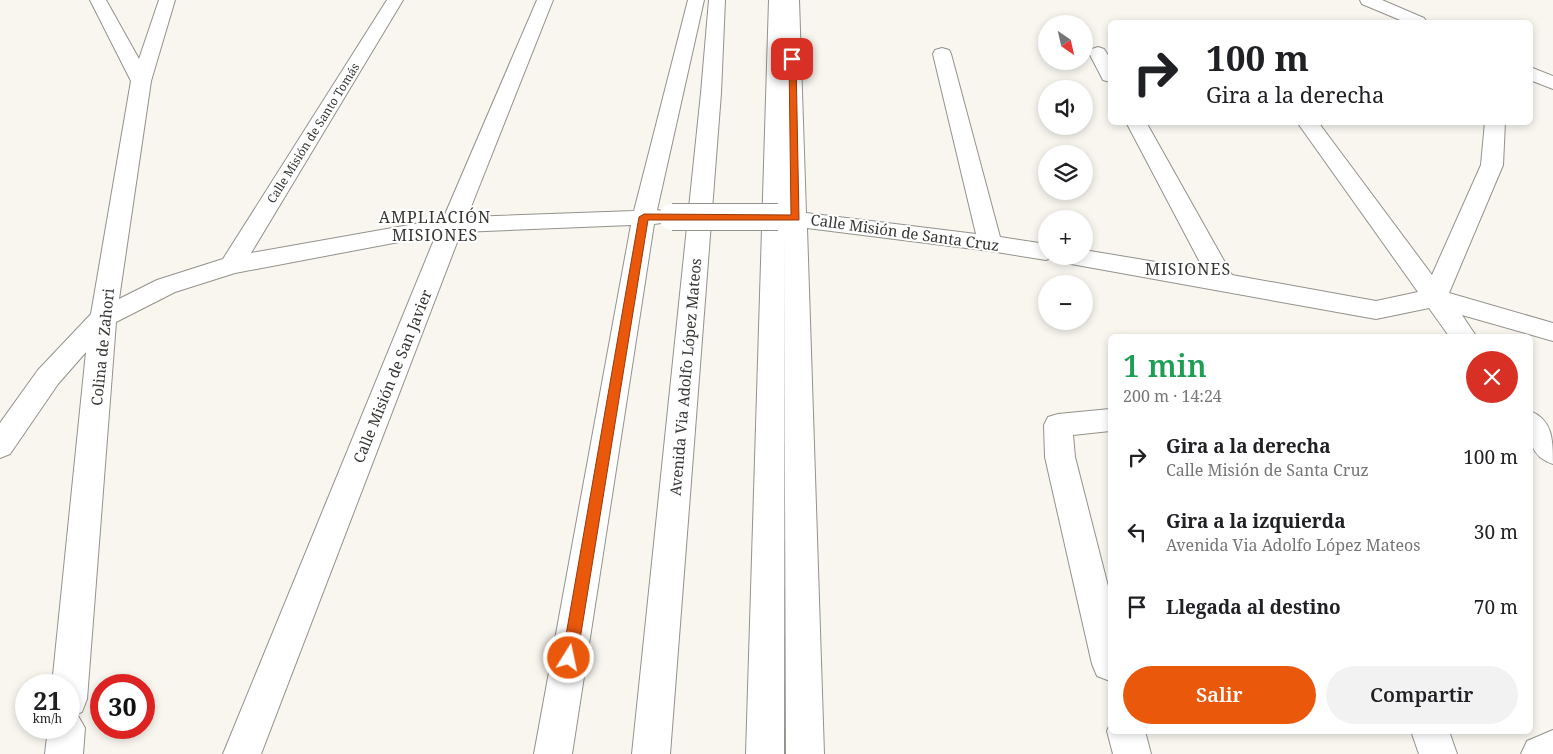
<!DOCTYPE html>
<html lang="es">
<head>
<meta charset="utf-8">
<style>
	:root { --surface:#fff; --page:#f2f2f2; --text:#202124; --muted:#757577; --accent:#ea580c }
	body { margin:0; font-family:"Noto Serif",serif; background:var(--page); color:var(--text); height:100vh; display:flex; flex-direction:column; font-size:19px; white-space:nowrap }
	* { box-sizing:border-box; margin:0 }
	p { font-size:16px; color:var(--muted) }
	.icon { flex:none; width:28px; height:28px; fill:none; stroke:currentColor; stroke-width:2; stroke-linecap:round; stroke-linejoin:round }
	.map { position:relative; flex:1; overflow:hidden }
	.details { position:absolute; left:1108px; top:334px; width:425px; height:400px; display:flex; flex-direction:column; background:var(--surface); border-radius:8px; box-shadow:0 2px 8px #0003 }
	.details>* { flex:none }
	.hud { position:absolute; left:1108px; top:20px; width:425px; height:105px; border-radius:8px; box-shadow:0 2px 8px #0003; background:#fff; color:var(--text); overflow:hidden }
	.needle { width:32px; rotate:146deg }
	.buttons { position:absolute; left:1038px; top:15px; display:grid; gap:10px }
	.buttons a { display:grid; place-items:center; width:55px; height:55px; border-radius:50%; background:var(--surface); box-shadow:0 2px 8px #0003; font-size:25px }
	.speed { position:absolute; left:15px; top:674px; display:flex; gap:10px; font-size:25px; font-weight:700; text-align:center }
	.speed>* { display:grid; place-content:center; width:65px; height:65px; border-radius:50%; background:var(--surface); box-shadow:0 2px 8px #0003; line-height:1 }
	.speed small { font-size:12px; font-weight:400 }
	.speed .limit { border:8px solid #d22; background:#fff; color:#111 }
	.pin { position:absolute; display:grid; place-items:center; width:42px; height:42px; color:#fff; margin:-21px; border-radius:10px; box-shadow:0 2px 8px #0006 }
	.me { position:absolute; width:55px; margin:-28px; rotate:10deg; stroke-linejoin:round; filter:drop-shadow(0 0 4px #0008) }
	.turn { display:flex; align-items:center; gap:18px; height:105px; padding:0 15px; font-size:22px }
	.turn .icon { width:65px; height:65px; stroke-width:2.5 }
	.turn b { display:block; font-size:35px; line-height:42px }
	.round { display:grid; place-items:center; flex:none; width:52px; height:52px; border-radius:26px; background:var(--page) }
	.summary { display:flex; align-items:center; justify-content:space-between; height:85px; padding:0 15px }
	h1 { font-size:30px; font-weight:600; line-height:38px; color:#1e9e55 }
	.button { display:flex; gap:10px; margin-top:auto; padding:10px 15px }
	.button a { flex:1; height:58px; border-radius:30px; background:var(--accent); color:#fff; font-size:20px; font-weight:600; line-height:58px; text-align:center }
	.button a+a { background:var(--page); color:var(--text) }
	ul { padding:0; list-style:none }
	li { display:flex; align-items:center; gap:15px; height:75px; padding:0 15px }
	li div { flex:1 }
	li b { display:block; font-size:19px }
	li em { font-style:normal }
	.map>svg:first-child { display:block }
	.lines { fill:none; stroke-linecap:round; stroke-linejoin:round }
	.street-casing { stroke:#93928b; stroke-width:2 }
	.secondary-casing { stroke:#93928b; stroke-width:2 }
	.primary-casing { stroke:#93928b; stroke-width:2 }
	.street { fill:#fff; fill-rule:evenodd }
	.secondary { fill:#fff; fill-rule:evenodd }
	.primary { fill:#fff; fill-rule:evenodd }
	.street-bridge-casing { stroke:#93928b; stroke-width:28; stroke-linecap:butt }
	.street-bridge { stroke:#fff; stroke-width:26 }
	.route { fill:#ea580c; stroke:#983908 }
	.labels { text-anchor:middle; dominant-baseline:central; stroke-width:4; stroke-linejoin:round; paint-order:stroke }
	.far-street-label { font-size:12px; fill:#353532; stroke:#fff }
	.street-label { font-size:15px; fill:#353532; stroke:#fff }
	.neighbourhood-label { font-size:16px; letter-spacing:1px; fill:#353532; stroke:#fff }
</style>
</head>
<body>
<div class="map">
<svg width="1553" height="754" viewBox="0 0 1553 754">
	<rect width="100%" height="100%" fill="#f8f6ef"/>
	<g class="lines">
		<defs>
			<g id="street">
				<path d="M90,0H106L139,59L159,0H175L151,81L119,299L157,280L223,259L387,0H403L251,253L443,219L537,0H553L467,217L634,211L688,0H704L657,210L668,212L671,217L668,222L654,224L572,754H534L631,225L461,232L261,754H223L436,235L235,273L175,292L116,322L87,699L82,712L77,714L85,728L83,754H45L48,728H69V685H52L86,352L58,384L10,454L0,458V423L38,370L91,314L131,81Z"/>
				<path d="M783,0H799L806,213L976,234L933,54L935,50L942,48L949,50L951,54L1000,237L1046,244V256H1055L1046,260L990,251L807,228L824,754H786L784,225L770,222L767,217L770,212L784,210Z"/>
				<path d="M1098,47L1104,49L1110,58V82L1103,80L1089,53L1092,49Z"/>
				<path d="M1126,122H1146L1232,275L1376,301L1418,292L1297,122H1318L1432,275L1481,165L1485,122H1505L1503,165L1449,293L1553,323V341L1462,315L1476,336H1449L1429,308L1376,319L1060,262L1057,256H1084V250L1204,270Z"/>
				<path d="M1110,409V431L1073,435L1075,457L1110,594V681L1097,676L1092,664L1045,457L1044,425L1048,417L1058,414Z"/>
				<path d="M1530,411C1553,420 1553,440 1553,464C1526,455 1530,434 1530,411Z"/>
				<path d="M1110,724V731H1145L1151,754H1113L1107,731Z"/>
				<path d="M1411,731H1449L1457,754H1419Z"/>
			</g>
			<g id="secondary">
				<path d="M709,0H725L721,93L670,754H632L701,93Z"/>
				<path d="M769,0H785L784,754H746Z"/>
			</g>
			<g id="primary">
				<path d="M1360,0H1382L1424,18L1427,22H1405L1362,4Z"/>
				<path d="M1530,67L1553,76V89L1530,80Z"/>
				<path d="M1553,730V754H1521L1527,741Z"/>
			</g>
		</defs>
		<use href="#street" class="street-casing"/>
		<use href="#secondary" class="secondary-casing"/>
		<use href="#primary" class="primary-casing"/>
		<use href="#street" class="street"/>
		<use href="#secondary" class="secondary"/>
		<use href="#primary" class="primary"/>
		<defs>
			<path id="street-bridge" d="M672,217H778"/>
		</defs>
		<use href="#street-bridge" class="street-bridge-casing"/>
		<use href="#street-bridge" class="street-bridge"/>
	</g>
	<path class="route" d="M789,58L796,59L799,220H648L577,658L574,663L569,665L564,663L562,658L639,217L644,214L791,215Z"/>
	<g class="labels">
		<g class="far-street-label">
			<text transform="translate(313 133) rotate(-58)">Calle Misión de Santo Tomás</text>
		</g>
		<g class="street-label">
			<text transform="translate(905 232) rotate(8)">Calle Misión de Santa Cruz</text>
			<text transform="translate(102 347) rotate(-84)">Colina de Zahori</text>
			<text transform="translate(392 376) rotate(-68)">Calle Misión de San Javier</text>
			<text transform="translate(685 377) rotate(-85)">Avenida Via Adolfo López Mateos</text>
		</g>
		<g class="neighbourhood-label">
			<text x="435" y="217">AMPLIACIÓN<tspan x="435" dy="18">MISIONES</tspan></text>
			<text x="1188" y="269">MISIONES</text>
		</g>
	</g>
</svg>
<div class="buttons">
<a><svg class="needle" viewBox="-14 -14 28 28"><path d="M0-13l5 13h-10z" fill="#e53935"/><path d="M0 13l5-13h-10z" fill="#757577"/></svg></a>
<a><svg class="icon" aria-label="sound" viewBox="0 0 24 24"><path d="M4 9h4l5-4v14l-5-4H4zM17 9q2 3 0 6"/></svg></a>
<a><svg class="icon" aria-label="layers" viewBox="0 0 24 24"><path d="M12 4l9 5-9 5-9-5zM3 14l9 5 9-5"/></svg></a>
<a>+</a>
<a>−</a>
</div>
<div class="speed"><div>21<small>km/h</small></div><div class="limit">30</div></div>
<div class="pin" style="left:792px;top:59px;background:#d93025"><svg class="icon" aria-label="arrive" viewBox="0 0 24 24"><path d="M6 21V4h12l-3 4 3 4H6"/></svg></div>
<svg class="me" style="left:569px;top:658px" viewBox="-20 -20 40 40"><circle r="17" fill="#ea580c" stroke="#fff" stroke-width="3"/><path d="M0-11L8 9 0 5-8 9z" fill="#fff"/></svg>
<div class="hud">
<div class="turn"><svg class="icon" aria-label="right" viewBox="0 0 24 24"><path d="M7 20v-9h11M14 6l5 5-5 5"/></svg><div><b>100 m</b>Gira a la derecha</div></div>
</div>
<section class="details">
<div class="summary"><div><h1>1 min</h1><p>200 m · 14:24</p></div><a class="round" style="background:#d93025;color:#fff"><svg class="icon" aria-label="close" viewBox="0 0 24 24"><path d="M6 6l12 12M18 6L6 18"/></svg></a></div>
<ul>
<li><svg class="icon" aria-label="right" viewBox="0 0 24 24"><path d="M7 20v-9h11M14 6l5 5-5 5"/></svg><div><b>Gira a la derecha</b><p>Calle Misión de Santa Cruz</p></div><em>100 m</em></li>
<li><svg class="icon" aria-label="left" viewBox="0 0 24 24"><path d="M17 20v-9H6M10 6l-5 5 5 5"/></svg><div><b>Gira a la izquierda</b><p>Avenida Via Adolfo López Mateos</p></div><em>30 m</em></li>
<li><svg class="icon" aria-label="arrive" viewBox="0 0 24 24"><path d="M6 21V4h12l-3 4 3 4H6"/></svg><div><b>Llegada al destino</b></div><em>70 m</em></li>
</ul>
<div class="button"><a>Salir</a><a>Compartir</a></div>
</section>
</div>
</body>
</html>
